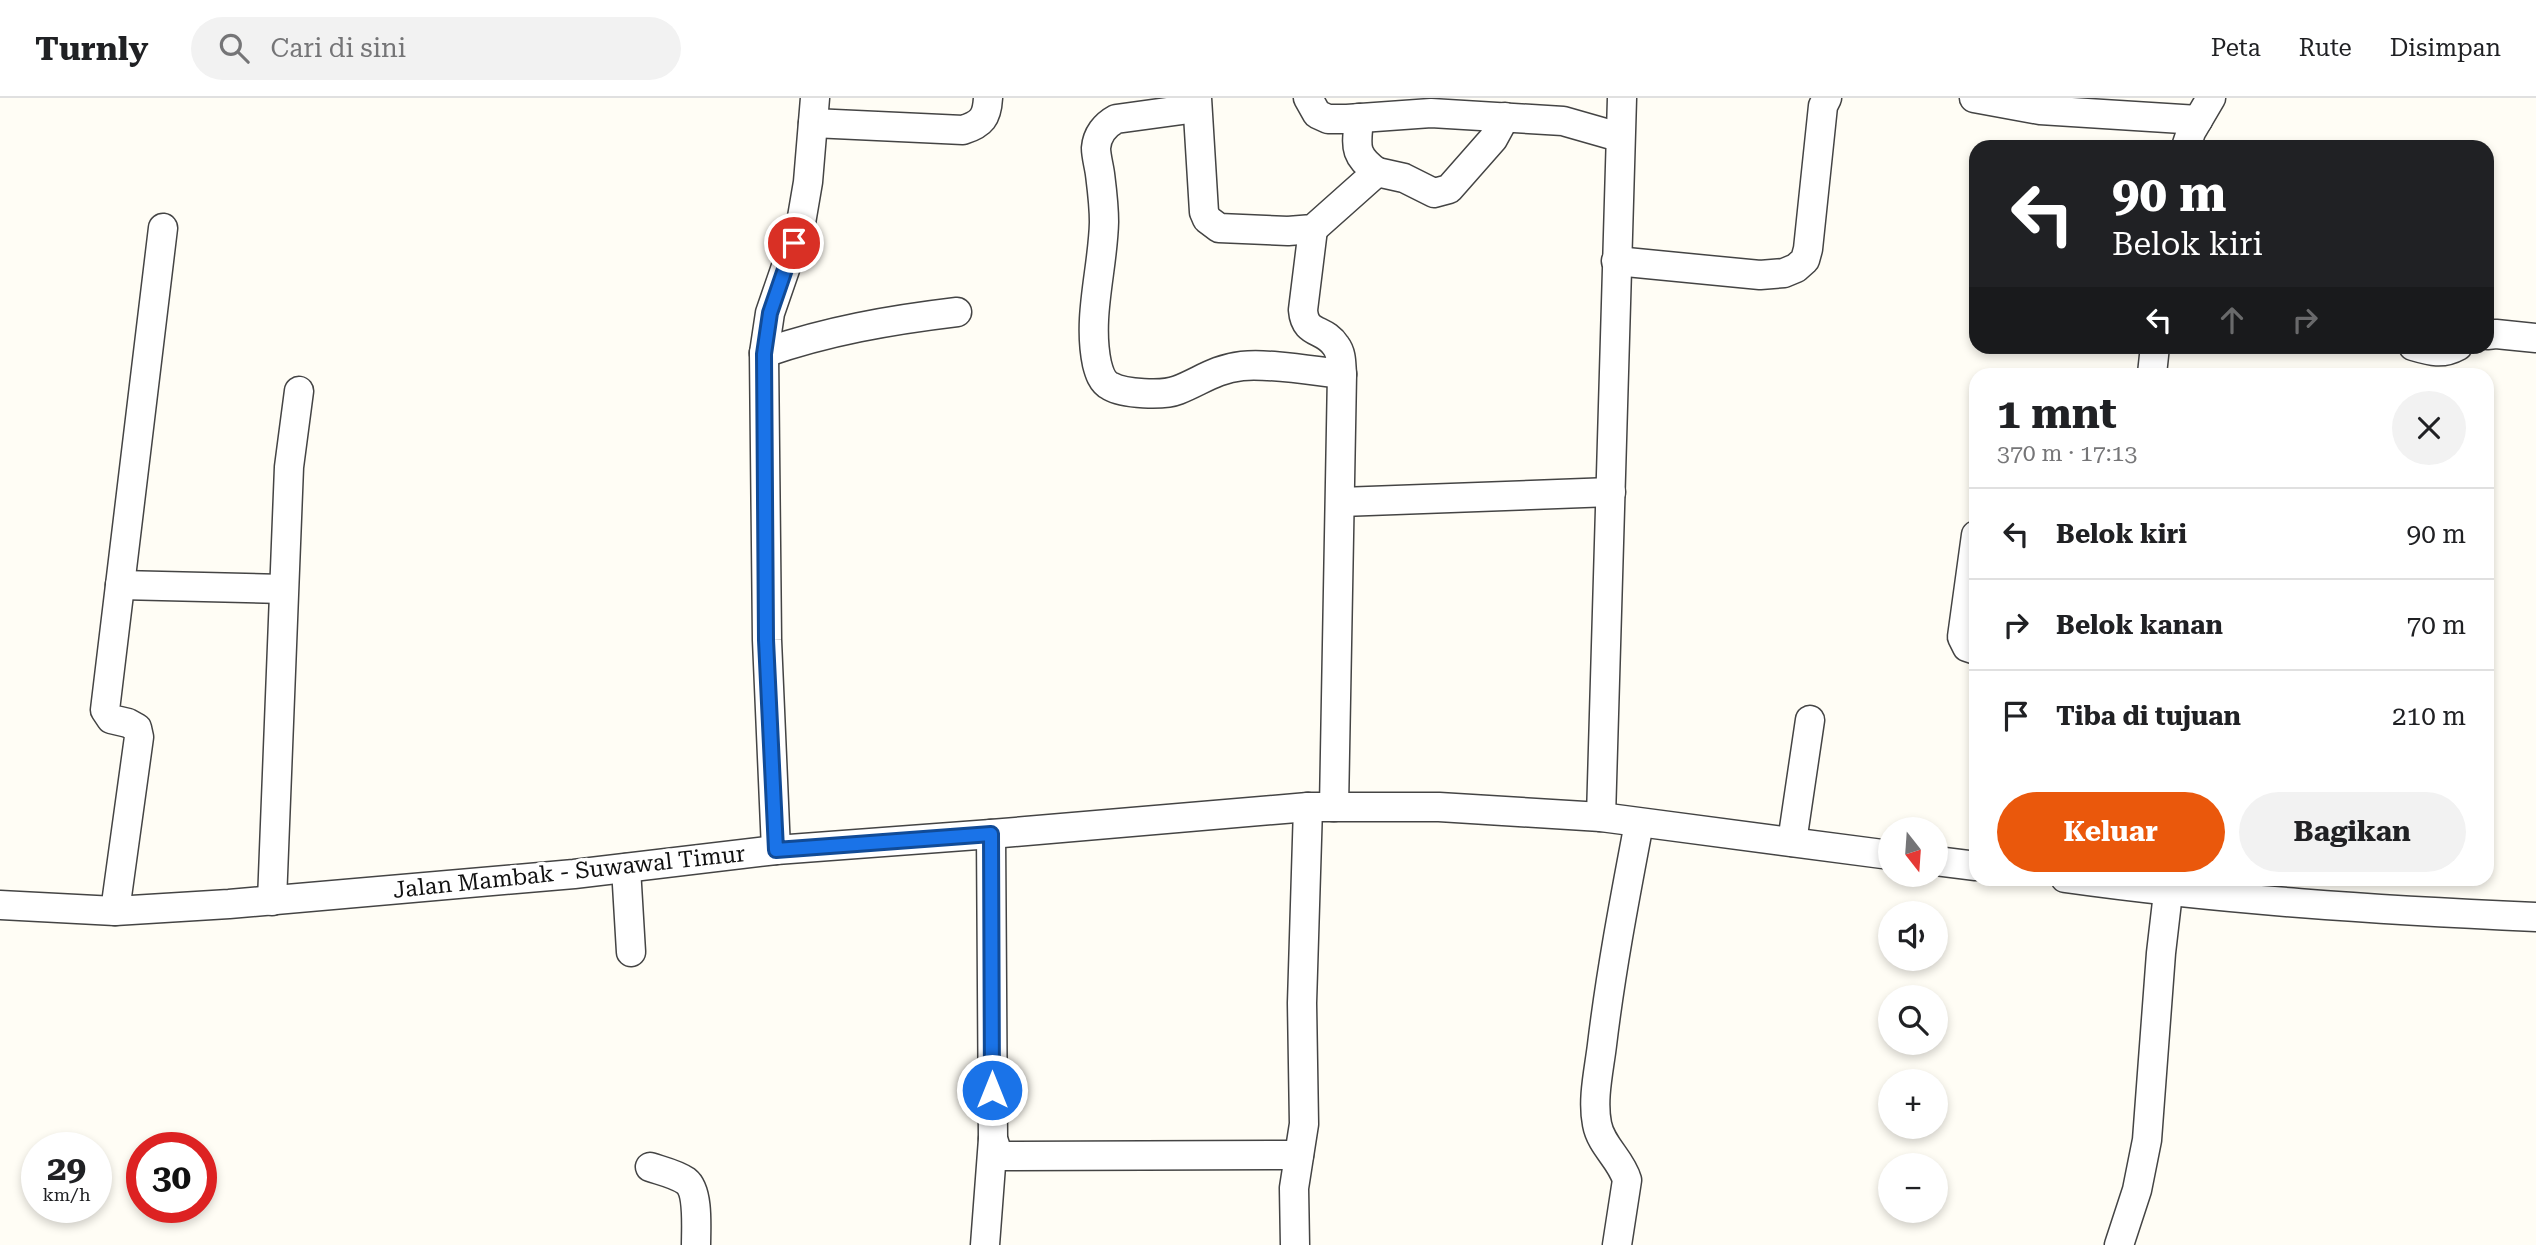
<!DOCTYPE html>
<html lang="id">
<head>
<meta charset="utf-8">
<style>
	:root { --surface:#fff; --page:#f2f2f2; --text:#202124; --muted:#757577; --line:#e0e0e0; --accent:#ea580c }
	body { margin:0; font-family:"Roboto Serif",serif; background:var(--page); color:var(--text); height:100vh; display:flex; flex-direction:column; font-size:26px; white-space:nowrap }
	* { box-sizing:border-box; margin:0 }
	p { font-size:23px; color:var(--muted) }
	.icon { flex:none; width:38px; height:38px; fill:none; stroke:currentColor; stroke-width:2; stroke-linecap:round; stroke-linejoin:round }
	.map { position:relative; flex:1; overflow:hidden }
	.side { position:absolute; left:1969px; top:270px; width:525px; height:518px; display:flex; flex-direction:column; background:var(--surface); border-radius:21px; box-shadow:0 4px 10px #0003 }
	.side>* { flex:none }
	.top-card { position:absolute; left:1969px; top:42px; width:525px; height:214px; border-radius:21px; box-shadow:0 4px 10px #0003; background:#202124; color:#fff; overflow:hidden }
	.needle { width:46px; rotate:163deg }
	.controls { position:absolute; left:1878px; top:719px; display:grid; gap:14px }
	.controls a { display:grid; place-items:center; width:70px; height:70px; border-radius:50%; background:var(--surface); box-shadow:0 4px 10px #0003; font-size:35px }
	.speed { position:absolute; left:21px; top:1034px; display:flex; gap:14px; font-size:35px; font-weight:700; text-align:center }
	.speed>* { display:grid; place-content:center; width:91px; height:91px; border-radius:50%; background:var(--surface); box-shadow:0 4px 10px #0003; line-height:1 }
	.speed small { font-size:18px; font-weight:400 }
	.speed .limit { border:10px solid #d22; background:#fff; color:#111 }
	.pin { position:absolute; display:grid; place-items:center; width:60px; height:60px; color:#fff; margin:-30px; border:4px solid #fff; border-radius:50%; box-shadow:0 2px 7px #0007 }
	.me { position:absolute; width:77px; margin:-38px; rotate:0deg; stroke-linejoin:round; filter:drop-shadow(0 0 5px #0008) }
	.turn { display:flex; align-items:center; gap:24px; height:147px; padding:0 28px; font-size:32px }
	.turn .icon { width:91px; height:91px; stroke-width:2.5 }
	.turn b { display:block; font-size:49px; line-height:60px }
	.lanes { display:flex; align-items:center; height:66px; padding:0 28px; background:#0003; justify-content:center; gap:35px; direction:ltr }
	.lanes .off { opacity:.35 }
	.round { display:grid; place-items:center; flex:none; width:74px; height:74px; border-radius:37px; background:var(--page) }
	.headline { display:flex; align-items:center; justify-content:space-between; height:119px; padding:0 28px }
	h1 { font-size:42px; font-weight:700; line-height:52px }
	.cta { display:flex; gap:14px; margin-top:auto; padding:14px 28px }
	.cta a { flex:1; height:80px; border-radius:42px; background:var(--accent); color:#fff; font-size:28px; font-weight:700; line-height:80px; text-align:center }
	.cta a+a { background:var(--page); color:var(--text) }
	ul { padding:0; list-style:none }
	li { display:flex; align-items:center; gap:21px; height:91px; padding:0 28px; border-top:2px solid var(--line) }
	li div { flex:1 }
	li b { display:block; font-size:26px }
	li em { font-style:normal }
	header { display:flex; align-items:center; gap:42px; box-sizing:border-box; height:98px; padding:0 35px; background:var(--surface); border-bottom:2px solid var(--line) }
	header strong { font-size:33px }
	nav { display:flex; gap:38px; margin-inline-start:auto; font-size:24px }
	.search { width:490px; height:63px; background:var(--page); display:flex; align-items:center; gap:18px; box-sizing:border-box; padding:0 24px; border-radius:38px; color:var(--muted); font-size:26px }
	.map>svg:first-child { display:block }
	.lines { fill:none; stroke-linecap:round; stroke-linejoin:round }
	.minor-casing { stroke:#444; stroke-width:31 }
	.minor { stroke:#fff; stroke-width:28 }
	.route-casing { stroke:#114b97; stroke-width:18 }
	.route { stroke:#1a73e8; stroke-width:12 }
	.labels { text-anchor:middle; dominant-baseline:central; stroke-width:7; stroke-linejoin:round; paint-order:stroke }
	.street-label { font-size:23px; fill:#111; stroke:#fff }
</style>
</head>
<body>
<header>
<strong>Turnly</strong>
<div class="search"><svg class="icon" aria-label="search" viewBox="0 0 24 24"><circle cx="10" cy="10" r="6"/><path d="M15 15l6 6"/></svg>Cari di sini</div>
<nav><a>Peta</a><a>Rute</a><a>Disimpan</a></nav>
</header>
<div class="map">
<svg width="2536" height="1147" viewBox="0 0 2536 1147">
	<rect width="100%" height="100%" fill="#fffdf5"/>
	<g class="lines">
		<defs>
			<g id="minor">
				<path d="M1197,0L1204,114L1207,121L1219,130L1288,133L1313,131L1377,74C1352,56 1357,47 1359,20"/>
				<path d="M1308,0L1317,16L1328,21H1347L1431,15L1563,23L1619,39"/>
				<path d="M1974,0L2040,12L2198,22"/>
				<path d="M1197,10L1116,21C1105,27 1097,37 1096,50C1096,58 1099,68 1100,76C1102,92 1104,107 1104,124C1103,171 1087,219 1097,266C1099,274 1102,284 1110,288C1124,296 1163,298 1178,292C1201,283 1215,271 1242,268C1269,265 1314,273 1342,276"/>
				<path d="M813,25L963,32C982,26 987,19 988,0"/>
				<path d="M2186,49L2191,34L2211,0"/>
				<path d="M1377,74L1404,80L1434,95L1449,91L1493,41L1505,19"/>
				<path d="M1313,131L1303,212C1305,238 1324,229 1336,248C1342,256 1341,266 1342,276L1334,709"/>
				<path d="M1616,163L1760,177L1784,175L1796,170L1805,162L1808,151L1823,8L1827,0"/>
				<path d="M2487,237L2496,236L2536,240"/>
				<path d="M2413,248C2430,253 2442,257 2458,248"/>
				<path d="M764,255C827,233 890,222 957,214"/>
				<path d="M2152,276L2155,248"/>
				<path d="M1341,404L1611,394"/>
				<path d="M1976,437L1962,539L1967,549L1976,552"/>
				<path d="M120,487L283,491"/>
				<path d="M1601,719L1622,0"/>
				<path d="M991,736L993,1041L997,1053L1003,1058L1299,1057"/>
				<path d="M1792,744L1810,622"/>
				<path d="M776,752L767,542L764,255L770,215L801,125L808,84L815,0"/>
				<path d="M1936,763L1976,768"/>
				<path d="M626,770L631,854"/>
				<path d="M2065,780C2222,802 2378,812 2536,819"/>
				<path d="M272,803L289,369L299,293"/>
				<path d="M0,807L115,813L229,806L574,776L776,752L991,736L1308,709H1439L1601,719L1890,757"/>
				<path d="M115,813L139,639L137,630L128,625L111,621L105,612L163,130"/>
				<path d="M650,1069C662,1073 676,1076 686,1083C699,1093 696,1131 696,1147"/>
				<path d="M985,1147L993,1041"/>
				<path d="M1295,1147L1294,1090L1304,1026L1302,905L1308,709"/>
				<path d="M1617,1147L1627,1082C1621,1061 1601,1048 1597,1026C1592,1001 1599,972 1602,947C1611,872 1625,799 1639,725"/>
				<path d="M2119,1147L2137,1092L2147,1042L2161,855L2168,795"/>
			</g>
		</defs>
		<use href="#minor" class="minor-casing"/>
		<use href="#minor" class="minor"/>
	</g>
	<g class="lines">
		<defs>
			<path id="route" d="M794,145L770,215L764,256L766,542L776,752L991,736L992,992"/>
		</defs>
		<use href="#route" class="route-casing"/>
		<use href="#route" class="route"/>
	</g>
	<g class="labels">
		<g class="street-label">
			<text transform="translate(569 774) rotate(-6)">Jalan Mambak - Suwawal Timur</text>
		</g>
	</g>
</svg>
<div class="controls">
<a><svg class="needle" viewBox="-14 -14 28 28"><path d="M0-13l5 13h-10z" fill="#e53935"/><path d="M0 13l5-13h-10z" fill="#757577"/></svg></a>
<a><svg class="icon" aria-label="sound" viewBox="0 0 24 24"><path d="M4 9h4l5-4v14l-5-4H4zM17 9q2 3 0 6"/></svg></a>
<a><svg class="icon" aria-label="search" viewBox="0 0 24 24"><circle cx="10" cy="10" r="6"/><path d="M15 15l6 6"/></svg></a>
<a>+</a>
<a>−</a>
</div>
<div class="speed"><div>29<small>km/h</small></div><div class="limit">30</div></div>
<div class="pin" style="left:794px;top:145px;background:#d93025"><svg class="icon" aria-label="arrive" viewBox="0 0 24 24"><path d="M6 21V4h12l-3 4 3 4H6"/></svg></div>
<svg class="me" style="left:992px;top:992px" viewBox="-20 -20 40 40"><circle r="17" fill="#1a73e8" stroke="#fff" stroke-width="3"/><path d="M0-11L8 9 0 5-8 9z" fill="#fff"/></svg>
<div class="top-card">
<div class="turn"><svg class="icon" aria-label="left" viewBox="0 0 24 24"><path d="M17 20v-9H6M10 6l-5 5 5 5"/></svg><div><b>90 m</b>Belok kiri</div></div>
<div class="lanes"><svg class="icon" aria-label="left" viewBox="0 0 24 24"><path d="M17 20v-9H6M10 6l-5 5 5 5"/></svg><svg class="icon off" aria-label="ahead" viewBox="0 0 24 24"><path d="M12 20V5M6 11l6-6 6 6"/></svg><svg class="icon off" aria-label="right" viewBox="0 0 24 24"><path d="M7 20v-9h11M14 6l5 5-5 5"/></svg></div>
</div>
<section class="side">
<div class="headline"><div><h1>1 mnt</h1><p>370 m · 17:13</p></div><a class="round"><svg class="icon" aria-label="close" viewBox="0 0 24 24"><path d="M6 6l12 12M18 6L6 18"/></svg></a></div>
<ul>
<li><svg class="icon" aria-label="left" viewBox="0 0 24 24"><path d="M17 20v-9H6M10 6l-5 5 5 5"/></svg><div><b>Belok kiri</b></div><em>90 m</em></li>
<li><svg class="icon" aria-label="right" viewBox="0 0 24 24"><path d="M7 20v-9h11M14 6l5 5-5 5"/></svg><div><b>Belok kanan</b></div><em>70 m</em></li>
<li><svg class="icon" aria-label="arrive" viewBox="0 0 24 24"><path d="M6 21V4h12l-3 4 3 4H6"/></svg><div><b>Tiba di tujuan</b></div><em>210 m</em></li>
</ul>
<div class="cta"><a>Keluar</a><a>Bagikan</a></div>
</section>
</div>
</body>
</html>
